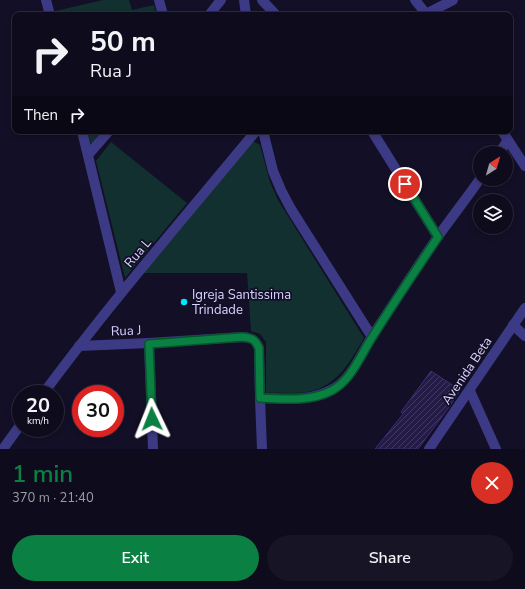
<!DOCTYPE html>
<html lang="en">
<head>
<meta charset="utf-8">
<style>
	:root { --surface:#0e0b1c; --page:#171425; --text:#f1f3f6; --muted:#9b9ba3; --line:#2e2b3b; --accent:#0b8043 }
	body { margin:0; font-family:"Nunito Sans",sans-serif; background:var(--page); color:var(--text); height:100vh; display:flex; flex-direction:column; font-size:15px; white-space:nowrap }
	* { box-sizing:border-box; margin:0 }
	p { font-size:13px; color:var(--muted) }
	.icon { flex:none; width:22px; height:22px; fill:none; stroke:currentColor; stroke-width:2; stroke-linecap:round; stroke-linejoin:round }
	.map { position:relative; height:449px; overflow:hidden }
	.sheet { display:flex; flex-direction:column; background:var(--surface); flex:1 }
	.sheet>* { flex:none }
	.top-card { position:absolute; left:12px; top:12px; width:501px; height:122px; border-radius:8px; box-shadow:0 2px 6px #0003,0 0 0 1px var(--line); background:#0e0b1c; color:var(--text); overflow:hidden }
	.needle { width:26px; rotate:37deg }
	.fabs { position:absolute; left:473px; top:146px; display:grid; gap:8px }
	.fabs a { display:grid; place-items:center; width:40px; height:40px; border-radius:50%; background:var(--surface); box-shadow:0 2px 6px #0003,0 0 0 1px var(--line); font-size:20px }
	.speed { position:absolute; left:12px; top:385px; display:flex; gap:8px; font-size:20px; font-weight:700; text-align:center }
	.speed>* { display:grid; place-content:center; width:52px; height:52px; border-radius:50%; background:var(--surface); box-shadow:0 2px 6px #0003,0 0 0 1px var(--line); line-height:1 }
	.speed small { font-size:10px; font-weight:400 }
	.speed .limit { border:6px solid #d22; background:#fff; color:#111 }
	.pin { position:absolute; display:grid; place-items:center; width:34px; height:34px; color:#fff; margin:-17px; border:2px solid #fff; border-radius:50%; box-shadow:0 1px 4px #0007 }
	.me { position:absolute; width:44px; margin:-22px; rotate:358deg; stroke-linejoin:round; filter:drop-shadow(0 0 3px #0008) }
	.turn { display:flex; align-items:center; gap:14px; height:84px; padding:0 12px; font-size:18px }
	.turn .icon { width:52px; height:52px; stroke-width:2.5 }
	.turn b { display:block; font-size:28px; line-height:34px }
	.then { display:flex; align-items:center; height:38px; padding:0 12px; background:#0003; gap:8px; font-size:15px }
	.round { display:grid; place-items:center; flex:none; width:42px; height:42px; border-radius:21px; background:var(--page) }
	.overview { display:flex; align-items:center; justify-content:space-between; height:68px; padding:0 12px }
	h1 { font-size:24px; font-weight:600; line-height:30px; color:var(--accent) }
	.primary-button { display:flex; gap:8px; margin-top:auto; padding:8px 12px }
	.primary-button a { flex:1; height:46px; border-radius:24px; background:var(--accent); color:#fff; font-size:16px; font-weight:600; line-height:46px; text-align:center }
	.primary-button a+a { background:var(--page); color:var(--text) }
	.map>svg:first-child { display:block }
	.green { fill:#12302f }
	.building { fill:url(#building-hatch); stroke:#3b2d73 }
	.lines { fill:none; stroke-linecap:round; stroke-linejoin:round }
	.minor { stroke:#3d3a85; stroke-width:10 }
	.tertiary { stroke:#3d3a85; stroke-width:10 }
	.route-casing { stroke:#07532c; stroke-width:10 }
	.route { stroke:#0b8043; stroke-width:7 }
	.poi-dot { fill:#00e5ff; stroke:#130f26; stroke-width:1.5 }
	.labels { text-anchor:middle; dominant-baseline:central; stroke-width:3.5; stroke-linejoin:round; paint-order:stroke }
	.street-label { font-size:13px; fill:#d9d4ff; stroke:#130f26 }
	.poi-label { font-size:13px; fill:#d9d4ff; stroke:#130f26; text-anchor:start }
</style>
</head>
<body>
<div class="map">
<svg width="525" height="449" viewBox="0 0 525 449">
	<defs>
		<pattern id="building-hatch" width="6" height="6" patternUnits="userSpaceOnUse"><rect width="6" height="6" fill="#241b47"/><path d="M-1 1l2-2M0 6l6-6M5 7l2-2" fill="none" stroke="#433b63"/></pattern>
	</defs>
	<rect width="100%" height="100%" fill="#130f26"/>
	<g class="green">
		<path d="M103,0H129L132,10L154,5L157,15H56L55,11Z"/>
		<path d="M87,131H102L91,144Z"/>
		<path d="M111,142L187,203L125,278L96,161Z"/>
		<path d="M252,142H255L260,145L270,182L278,200L364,338C350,362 337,387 307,392C294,394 279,392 266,393V342L260,334L251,331L247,273H142Z"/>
	</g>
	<path class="building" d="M431,371L460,390L450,406L418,449H375L403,414L401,412Z"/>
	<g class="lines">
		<g class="minor">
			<path d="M46,0L50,15"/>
			<path d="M159,0L163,15"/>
			<path d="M244,0L246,15"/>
			<path d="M262,0L276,15"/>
			<path d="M415,0L427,15"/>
			<path d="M426,14L453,0"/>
			<path d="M209,15L221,0"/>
			<path d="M82,131L121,292"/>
			<path d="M263,131L273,171L281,190L291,209L372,337"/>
			<path d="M372,131L438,237"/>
			<path d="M502,131L525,166"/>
			<path d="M499,153L508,140"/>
			<path d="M88,155L109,131"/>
			<path d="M513,325L525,336"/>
			<path d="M149,343L153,449"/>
			<path d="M79,346L149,343L242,337C252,338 255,339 259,348L260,398L262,449"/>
			<path d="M470,391L496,449"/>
			<path d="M43,394C110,303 184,218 256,131"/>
			<path d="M260,398C284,398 309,402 331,390C352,380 361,353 373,335C394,303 415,270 437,238C451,218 466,199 480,179"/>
			<path d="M3,449L21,424"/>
		</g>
		<path class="tertiary" d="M429,449L525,308"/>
	</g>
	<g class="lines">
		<defs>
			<path id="route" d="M152,419L149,344L242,337C252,338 255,339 259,348L260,398C284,399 309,402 331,391C352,380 361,354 373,336C394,302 416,270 438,237L405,184"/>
		</defs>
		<use href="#route" class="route-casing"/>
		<use href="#route" class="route"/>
	</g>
	<circle class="poi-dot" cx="184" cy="302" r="4"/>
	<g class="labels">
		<g class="street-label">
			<text transform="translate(138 253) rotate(-50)">Rua L</text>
			<text transform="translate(126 331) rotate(-2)">Rua J</text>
			<text transform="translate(467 371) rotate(-56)">Avenida Beta</text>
		</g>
		<g class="poi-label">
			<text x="192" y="295">Igreja Santissima<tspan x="192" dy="15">Trindade</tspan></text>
		</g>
	</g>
</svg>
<div class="fabs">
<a><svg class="needle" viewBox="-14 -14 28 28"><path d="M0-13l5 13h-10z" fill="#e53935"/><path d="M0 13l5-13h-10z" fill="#9b9ba3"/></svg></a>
<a><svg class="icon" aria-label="layers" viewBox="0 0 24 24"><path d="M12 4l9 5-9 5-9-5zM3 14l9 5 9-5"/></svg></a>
</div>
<div class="speed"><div>20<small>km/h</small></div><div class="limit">30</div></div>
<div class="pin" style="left:405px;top:184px;background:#d93025"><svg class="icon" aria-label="arrive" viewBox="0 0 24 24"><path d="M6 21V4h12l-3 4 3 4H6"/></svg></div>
<svg class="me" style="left:152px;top:419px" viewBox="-20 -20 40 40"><path d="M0-17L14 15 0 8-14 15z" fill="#0b8043" stroke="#fff" stroke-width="4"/></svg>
<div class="top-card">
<div class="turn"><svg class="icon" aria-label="right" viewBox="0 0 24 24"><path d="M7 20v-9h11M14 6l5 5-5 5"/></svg><div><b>50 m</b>Rua J</div></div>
<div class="then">Then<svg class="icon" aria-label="right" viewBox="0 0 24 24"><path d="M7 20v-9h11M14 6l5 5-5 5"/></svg></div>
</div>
</div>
<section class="sheet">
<div class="overview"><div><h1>1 min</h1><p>370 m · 21:40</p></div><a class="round" style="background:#d93025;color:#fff"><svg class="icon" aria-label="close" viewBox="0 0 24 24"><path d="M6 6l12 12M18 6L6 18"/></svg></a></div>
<div class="primary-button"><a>Exit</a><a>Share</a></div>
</section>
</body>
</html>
